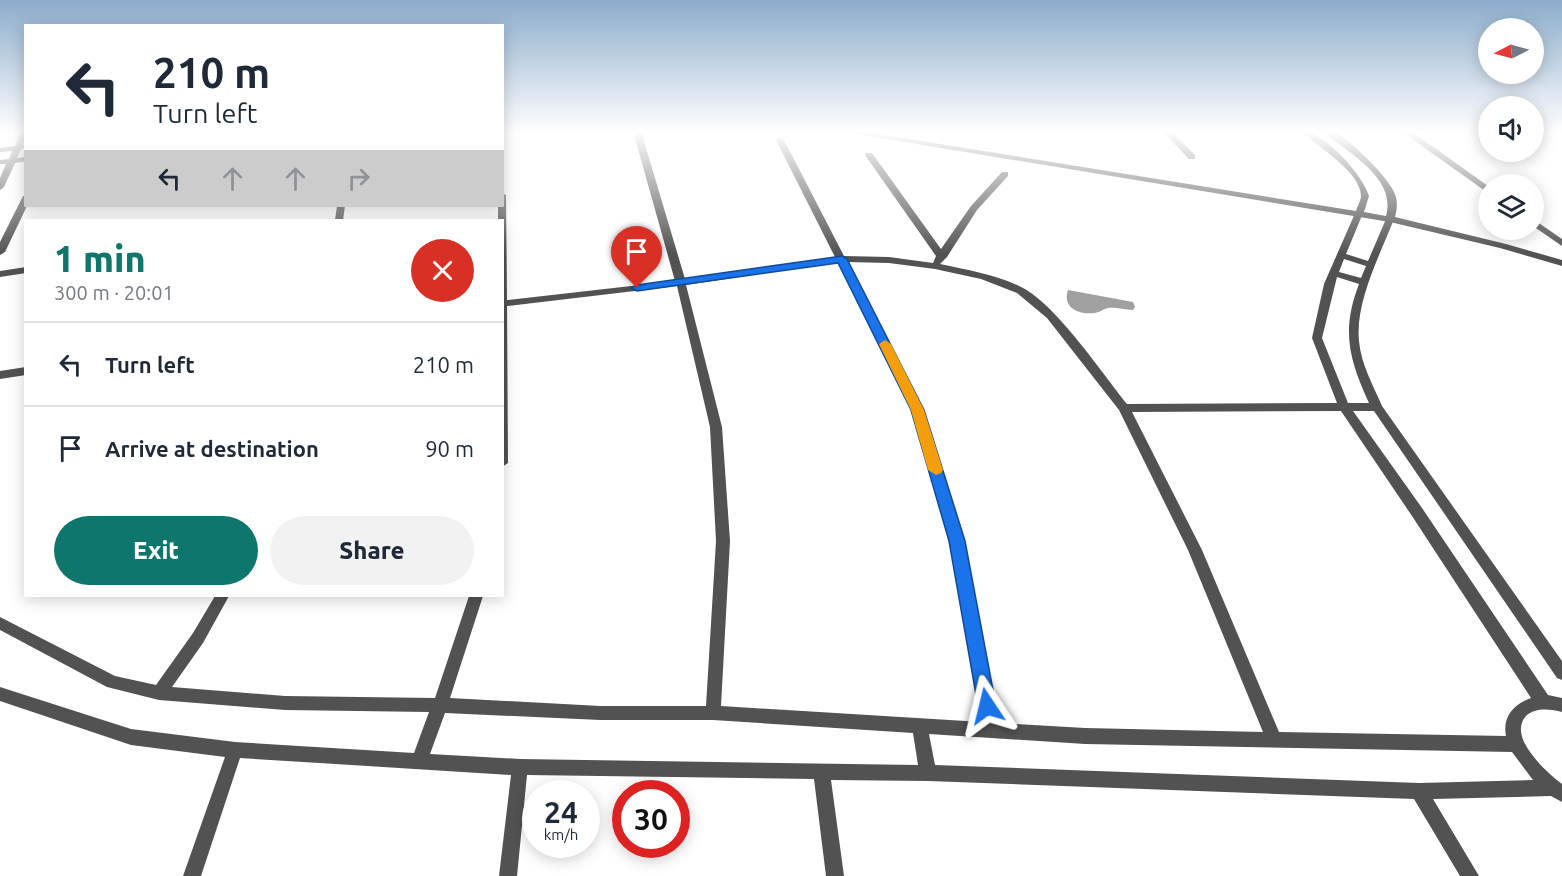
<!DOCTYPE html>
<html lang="en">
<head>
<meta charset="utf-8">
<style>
	:root { --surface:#fff; --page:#f2f2f3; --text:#1f2937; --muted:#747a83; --line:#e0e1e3; --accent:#0f766e }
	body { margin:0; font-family:Ubuntu,sans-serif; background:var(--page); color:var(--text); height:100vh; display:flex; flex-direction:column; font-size:22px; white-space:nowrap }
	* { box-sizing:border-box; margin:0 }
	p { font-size:20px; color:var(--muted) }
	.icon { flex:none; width:33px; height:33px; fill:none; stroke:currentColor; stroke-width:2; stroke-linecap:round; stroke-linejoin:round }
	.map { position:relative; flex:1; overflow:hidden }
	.details { position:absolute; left:24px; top:219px; width:480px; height:378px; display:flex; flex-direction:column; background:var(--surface); border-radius:0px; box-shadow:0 3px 15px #0003 }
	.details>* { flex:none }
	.banner { position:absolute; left:24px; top:24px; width:480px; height:183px; border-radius:0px; box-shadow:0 3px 15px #0003; background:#fff; color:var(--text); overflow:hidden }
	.needle { width:39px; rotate:264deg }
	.tools { position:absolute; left:1478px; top:18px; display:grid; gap:12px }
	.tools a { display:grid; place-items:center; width:66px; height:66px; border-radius:50%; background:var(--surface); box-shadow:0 3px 15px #0003; font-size:30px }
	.speed { position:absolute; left:522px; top:780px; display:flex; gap:12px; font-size:30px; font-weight:700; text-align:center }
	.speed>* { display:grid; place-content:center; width:78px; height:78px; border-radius:50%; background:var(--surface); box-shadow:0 3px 15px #0003; line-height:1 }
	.speed small { font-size:15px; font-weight:400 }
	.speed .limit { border:9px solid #d22; background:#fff; color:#111 }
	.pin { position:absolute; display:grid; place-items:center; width:51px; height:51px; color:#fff; margin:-62px -26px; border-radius:50% 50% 50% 0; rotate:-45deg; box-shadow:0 0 6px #0007 }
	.pin .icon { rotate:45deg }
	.me { position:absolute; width:66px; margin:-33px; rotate:350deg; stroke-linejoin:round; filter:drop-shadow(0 0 4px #0008) }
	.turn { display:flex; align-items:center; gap:21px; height:126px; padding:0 30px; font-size:27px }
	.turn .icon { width:78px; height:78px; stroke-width:2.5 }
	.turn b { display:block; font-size:42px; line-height:51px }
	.lanes { display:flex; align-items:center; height:57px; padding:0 30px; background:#0003; justify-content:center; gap:30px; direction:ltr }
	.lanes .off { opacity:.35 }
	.round { display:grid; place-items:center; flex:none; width:63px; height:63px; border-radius:32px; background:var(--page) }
	.overview { display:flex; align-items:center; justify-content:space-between; height:102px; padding:0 30px }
	h1 { font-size:36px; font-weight:800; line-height:45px; color:var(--accent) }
	.primary-button { display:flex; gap:12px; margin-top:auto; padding:12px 30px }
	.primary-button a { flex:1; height:69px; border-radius:36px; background:var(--accent); color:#fff; font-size:24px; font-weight:800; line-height:69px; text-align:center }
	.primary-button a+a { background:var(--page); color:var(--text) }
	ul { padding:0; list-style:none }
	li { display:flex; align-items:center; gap:18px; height:84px; padding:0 30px; border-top:2px solid var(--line) }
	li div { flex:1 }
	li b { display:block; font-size:22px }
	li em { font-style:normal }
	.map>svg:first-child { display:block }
	.water { fill:#a0a0a0 }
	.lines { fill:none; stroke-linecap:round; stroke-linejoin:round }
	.minor { fill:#525252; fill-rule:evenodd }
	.tertiary { fill:#525252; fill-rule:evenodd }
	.route { fill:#1a73e8; stroke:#114b97; stroke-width:1.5 }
	.slow { fill:#f59e0b }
</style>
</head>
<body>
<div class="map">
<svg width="1562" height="876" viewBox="0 0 1562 876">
	<rect width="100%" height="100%" fill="#fff"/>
	<path class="water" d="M1068,290L1133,302L1135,307L1133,310C1125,310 1116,307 1108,308C1103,309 1099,313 1094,313C1078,315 1062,307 1068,290Z"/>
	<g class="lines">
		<g class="minor">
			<path d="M21,131H26L23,145L25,147L21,149L17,158L26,157V161L15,163L4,187L0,190V178L6,164H0V160L9,159L12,151L0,152V148L15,146Z"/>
			<path d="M633,131H641L685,279L835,257L776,140L777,138L784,140L844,256L889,257L933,263L936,256L865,155L866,153H872L941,249L971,206L1002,172H1008V176L977,210L947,257L940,264C968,270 998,275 1023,288C1057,306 1102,373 1127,404L1337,403L1312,338L1324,284L1356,211H1362L1363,213L1346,254L1368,261L1386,219L1387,217H1393L1394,219C1380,255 1355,302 1359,341C1361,364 1373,385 1382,406L1562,661V680L1557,678L1374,411H1353L1422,508L1548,695L1562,698V712C1551,709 1535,707 1526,716C1507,737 1546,772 1562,784V802L1551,796L1433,799L1479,876H1460L1414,799L928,781L831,780L844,876H826L814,779L527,775L517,876H499L511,775L240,758L201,876H183L225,757L131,745L0,701V687L131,729L235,742L414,753L429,712L285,710L159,700L107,687L0,630V617L115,676L156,685L193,633L215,596H229L203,643L172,687L285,696L435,698L469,596H483L450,698L600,706H706L716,541L710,427L677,286L507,306L508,463L502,467V220H498V206H502V193L506,195L507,300L675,281ZM1344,259L1366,266L1361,278L1339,272ZM838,262L912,410L950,541L982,722L721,706L730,541L722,427L686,285ZM847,262L889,263L935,269L981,279L1017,293L1047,318L1119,410L1188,550L1263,732L1085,728L998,723L964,541L924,410ZM1337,277L1359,284C1341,331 1349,359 1369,403H1348L1322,338ZM1341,411L1412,516L1531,698C1514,704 1502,717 1506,736L1279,732L1202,550L1132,412ZM445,713L600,720H713L913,733L918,765L520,759L430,754ZM929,734L1085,744L1512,752L1533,780L1419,783L935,765Z"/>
			<path d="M1162,131H1171L1195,155V159H1189Z"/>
			<path d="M1401,131H1411L1488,186V193Z"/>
			<path d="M23,196H26L27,206L5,252L0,255V242Z"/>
			<path d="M337,206H345L343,220H335Z"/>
			<path d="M1533,219L1562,239V246L1533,226Z"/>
			<path d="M26,267V273L0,277V271Z"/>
			<path d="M26,367V375L0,379V371Z"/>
		</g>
		<path class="tertiary" d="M838,131H859L1356,211C1357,207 1360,202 1361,197C1362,172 1317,147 1301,131C1324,131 1363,175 1369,196L1364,212L1386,216C1397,177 1347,153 1323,131C1324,131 1332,131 1333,132C1348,137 1390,179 1395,194C1398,202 1397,210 1395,217L1506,244L1562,260V266L1500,248L1390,222Z"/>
	</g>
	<linearGradient id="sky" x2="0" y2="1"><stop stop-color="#8baccb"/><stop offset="0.52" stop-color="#fff"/><stop offset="1" stop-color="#fff" stop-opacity="0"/></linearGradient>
	<rect width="1562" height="254" fill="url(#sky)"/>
	<path class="route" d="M842,256L847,259L924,410L965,541L996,706L993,712L987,714L981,712L978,706L949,541L911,410L838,263L637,291L631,288L637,285Z"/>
	<path class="slow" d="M885,340L891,344L924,410L943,470L941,473L936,475L928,470L911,410L879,344Z"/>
</svg>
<div class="tools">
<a><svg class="needle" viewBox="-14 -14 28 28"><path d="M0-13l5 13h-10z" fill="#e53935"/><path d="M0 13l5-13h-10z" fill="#747a83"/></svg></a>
<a><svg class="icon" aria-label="sound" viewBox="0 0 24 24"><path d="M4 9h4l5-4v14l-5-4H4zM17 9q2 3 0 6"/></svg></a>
<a><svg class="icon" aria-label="layers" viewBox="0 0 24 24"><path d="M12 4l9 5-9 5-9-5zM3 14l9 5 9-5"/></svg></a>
</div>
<div class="speed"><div>24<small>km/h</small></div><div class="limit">30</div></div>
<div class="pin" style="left:637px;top:288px;background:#d93025"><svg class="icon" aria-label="arrive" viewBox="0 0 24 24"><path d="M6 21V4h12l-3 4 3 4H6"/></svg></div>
<svg class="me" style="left:987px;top:706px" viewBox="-20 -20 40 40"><path d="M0-17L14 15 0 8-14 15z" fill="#1a73e8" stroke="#fff" stroke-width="4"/></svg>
<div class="banner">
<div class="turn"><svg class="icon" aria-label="left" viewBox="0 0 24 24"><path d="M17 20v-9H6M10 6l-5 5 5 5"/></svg><div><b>210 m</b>Turn left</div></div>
<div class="lanes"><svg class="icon" aria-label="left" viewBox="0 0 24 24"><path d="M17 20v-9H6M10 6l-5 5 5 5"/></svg><svg class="icon off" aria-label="ahead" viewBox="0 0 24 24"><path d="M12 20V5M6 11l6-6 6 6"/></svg><svg class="icon off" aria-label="ahead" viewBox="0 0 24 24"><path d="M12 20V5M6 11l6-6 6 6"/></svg><svg class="icon off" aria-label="right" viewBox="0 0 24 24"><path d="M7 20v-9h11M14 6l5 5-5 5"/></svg></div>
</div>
<section class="details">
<div class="overview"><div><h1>1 min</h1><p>300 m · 20:01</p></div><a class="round" style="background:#d93025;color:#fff"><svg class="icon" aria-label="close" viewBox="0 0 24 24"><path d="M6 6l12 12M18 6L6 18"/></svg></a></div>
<ul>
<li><svg class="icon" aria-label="left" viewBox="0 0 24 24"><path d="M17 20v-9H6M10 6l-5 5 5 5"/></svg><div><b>Turn left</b></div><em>210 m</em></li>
<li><svg class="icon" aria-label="arrive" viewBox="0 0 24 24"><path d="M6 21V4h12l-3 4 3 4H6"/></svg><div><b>Arrive at destination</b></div><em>90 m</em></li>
</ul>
<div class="primary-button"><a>Exit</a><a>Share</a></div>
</section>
</div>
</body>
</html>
